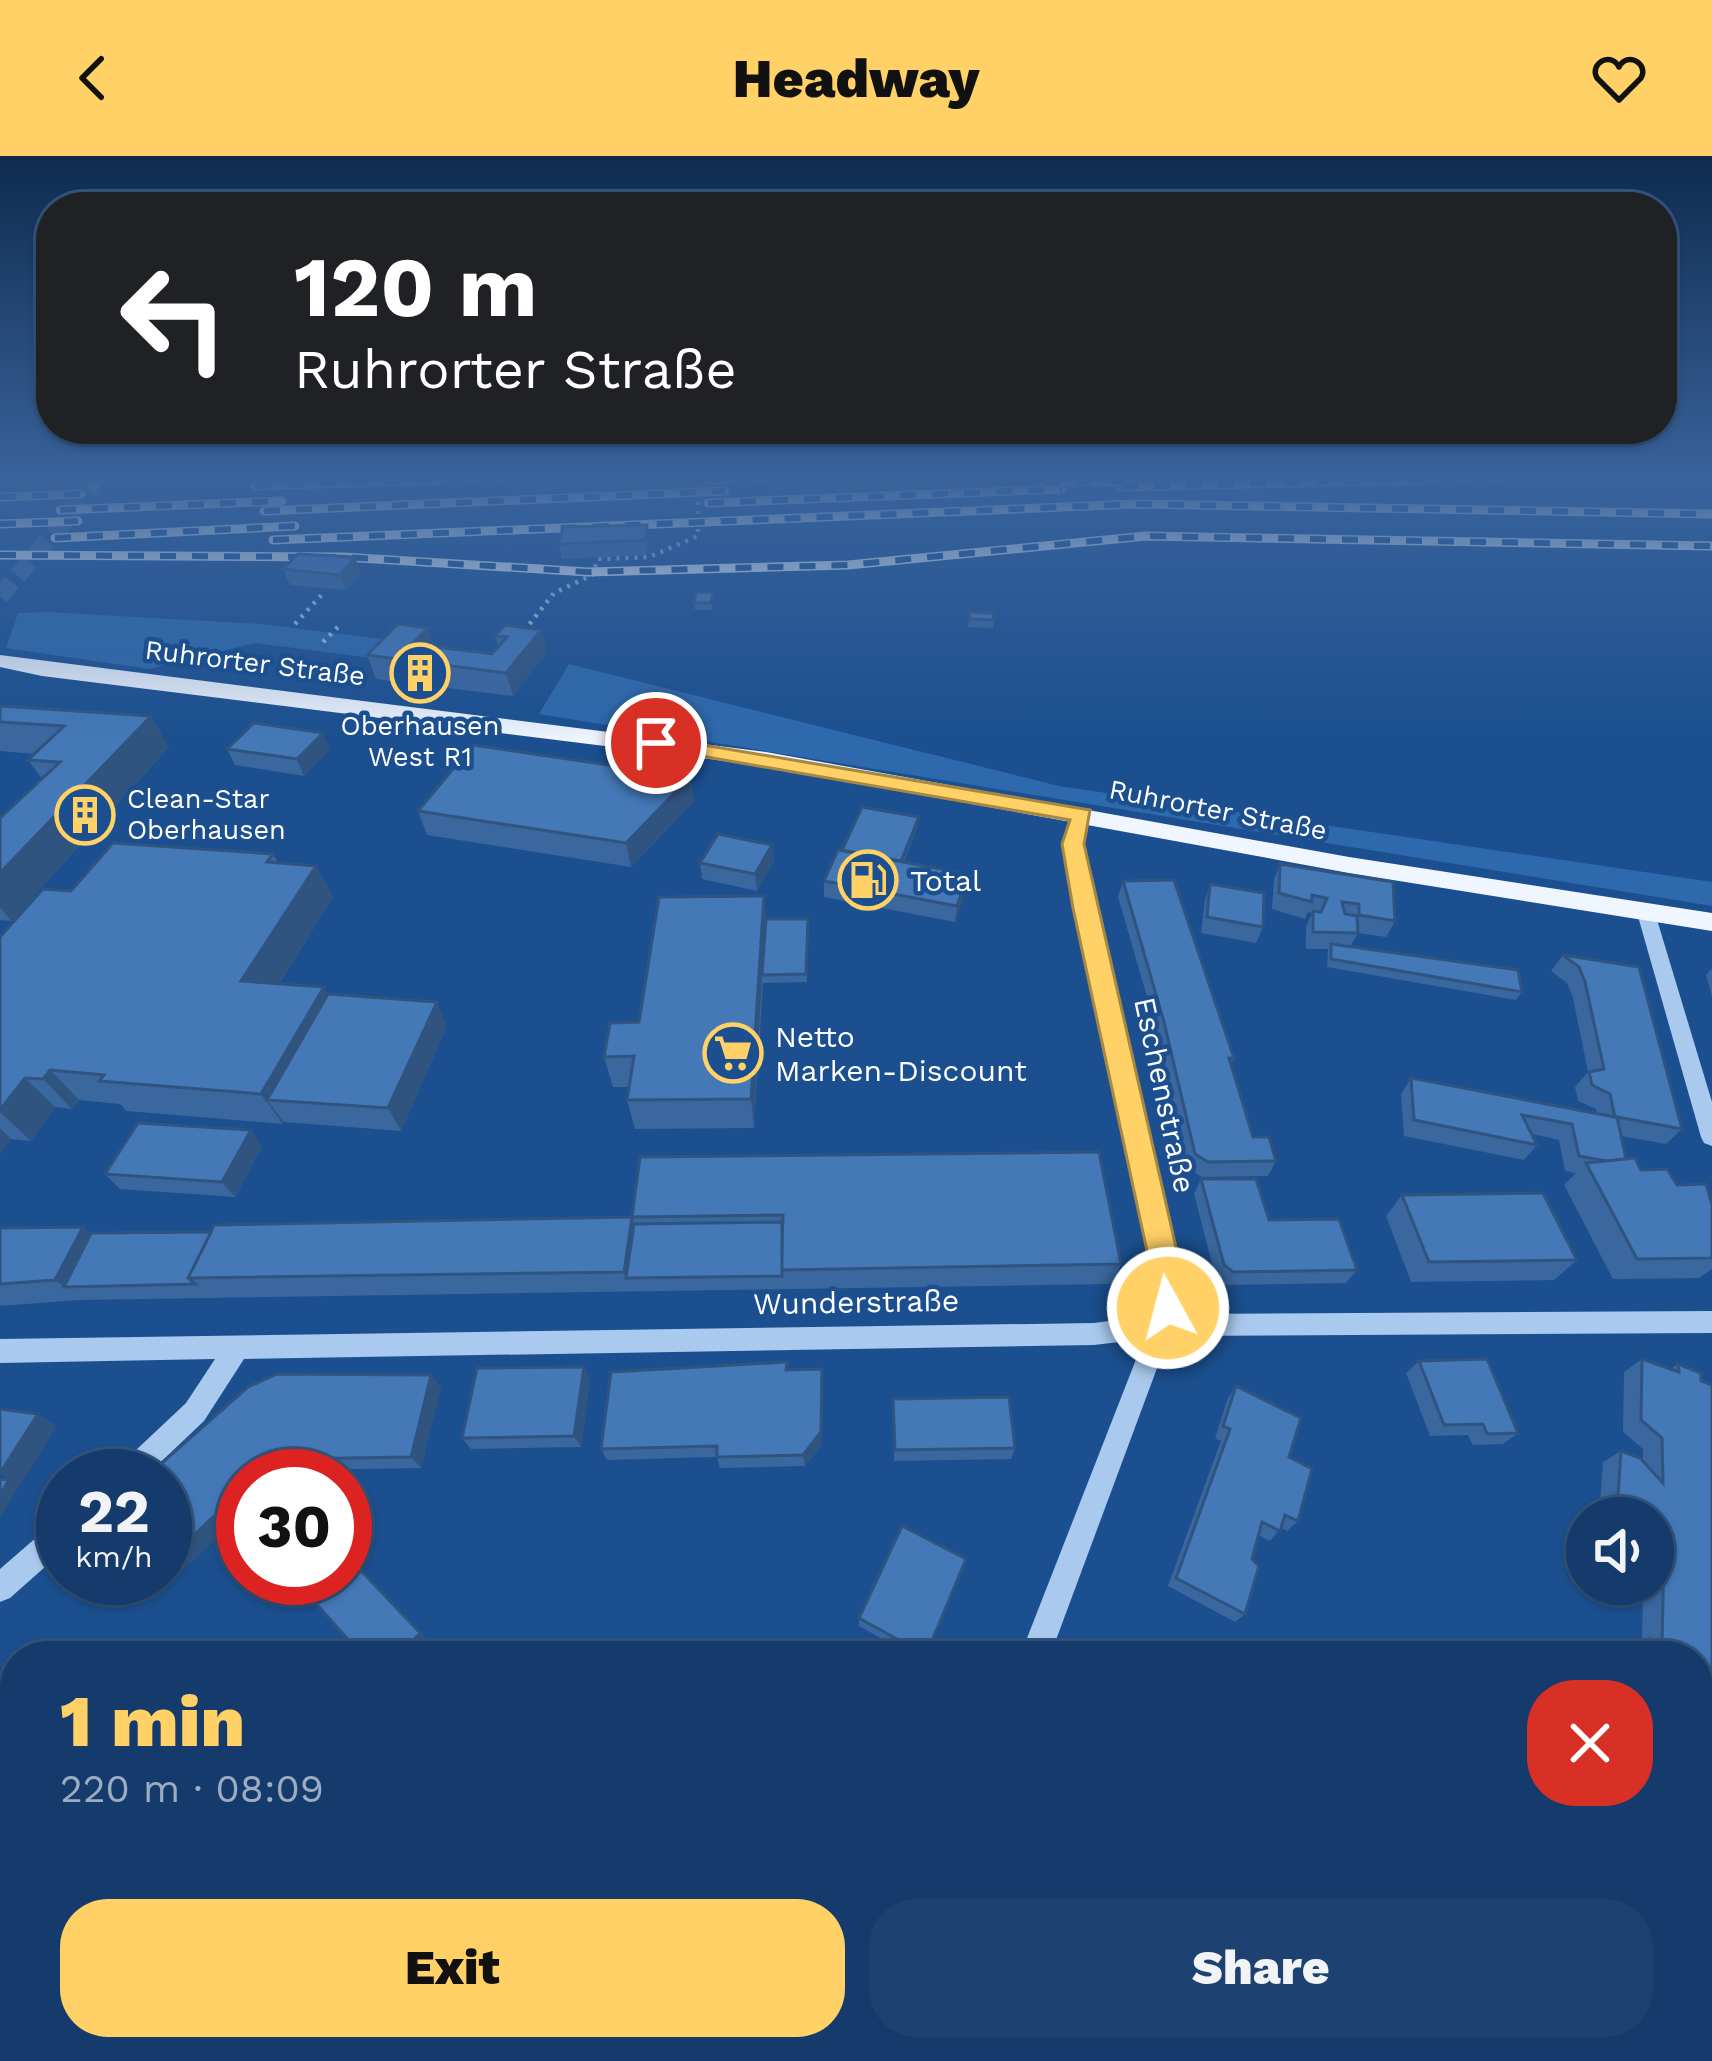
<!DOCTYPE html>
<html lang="en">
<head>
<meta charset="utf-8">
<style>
	:root { --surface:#143b6b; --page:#1d4271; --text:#f1f3f6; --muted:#9dadc1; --line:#33557e; --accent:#ffd166 }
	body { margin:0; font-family:"Work Sans",sans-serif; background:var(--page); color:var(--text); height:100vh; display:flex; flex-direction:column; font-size:45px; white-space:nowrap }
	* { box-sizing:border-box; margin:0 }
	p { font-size:39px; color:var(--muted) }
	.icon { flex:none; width:66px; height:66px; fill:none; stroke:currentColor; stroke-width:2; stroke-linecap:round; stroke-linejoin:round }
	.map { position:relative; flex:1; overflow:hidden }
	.sheet { position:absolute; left:0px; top:1485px; width:1713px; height:420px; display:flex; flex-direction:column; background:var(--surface); border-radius:48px 48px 0 0; box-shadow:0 3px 9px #0004,0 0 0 3px var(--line) }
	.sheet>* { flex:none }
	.banner { position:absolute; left:36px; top:36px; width:1641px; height:252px; border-radius:48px; box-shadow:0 3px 9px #0004,0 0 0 3px var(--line); background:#202124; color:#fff; overflow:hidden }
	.buttons { position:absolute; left:1566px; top:1341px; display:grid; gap:24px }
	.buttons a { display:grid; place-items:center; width:108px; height:108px; border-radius:50%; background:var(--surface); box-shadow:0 3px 9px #0004,0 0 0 3px var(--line); font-size:60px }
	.speed { position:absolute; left:36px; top:1293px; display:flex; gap:24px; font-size:60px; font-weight:700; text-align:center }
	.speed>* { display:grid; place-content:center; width:156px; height:156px; border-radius:50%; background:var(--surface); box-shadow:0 3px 9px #0004,0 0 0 3px var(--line); line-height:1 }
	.speed small { font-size:30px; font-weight:400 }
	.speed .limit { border:18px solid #d22; background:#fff; color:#111 }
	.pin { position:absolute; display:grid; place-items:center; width:102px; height:102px; color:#fff; margin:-51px; border:6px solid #fff; border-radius:50%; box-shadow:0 3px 12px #0007 }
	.me { position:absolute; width:132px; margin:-66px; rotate:353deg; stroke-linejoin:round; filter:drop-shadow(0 0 9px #0008) }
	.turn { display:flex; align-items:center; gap:42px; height:252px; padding:0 60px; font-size:54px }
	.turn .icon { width:156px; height:156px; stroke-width:2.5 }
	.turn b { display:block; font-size:84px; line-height:102px }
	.round { display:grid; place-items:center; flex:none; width:126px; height:126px; border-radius:48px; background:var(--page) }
	.head { display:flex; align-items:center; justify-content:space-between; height:204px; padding:0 60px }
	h1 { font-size:72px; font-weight:800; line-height:90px; color:var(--accent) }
	.button { display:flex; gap:24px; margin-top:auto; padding:24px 60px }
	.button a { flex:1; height:138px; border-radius:48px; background:var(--accent); color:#111; font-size:48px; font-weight:800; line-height:138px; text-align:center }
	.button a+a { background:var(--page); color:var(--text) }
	header { display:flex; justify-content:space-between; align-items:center; height:156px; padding:0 60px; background:var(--accent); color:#111; font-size:54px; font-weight:800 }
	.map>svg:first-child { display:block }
	.green { fill:#2e69ad }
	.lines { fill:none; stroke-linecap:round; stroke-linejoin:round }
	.major-tunnel { stroke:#3d69a0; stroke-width:18; stroke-dasharray:18 9; stroke-linecap:butt }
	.path { stroke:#a9c9ee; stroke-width:4.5; stroke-dasharray:3 6; stroke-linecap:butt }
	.minor { fill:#a9c9ee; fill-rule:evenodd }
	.major { fill:#f0f6ff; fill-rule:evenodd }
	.rail-casing { stroke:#fff; stroke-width:9 }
	.rail { stroke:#1b4f8f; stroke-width:6; stroke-dasharray:16; stroke-linecap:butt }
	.wall { fill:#3a679d }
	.shaded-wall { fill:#305480 }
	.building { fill:#4478b7; stroke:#305480; stroke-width:3 }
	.route { fill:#ffd166; stroke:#a68842; stroke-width:3 }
	.labels { text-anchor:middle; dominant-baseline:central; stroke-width:9; stroke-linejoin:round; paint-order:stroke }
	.far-street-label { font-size:27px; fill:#fff; stroke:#1b4f8f }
	.far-poi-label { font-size:27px; fill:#fff; stroke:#1b4f8f }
	.poi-label { font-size:30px; fill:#fff; stroke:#1b4f8f; text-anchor:start }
	.street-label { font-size:30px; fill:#fff; stroke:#1b4f8f }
</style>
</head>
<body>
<header><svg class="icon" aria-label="back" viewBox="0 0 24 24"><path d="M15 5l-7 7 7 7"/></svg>Headway<svg class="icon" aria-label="heart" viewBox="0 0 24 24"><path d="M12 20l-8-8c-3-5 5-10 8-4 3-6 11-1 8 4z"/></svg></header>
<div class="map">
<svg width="1712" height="1905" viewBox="0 0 1712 1905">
	<rect width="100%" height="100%" fill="#1b4f8f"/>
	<g class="green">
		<path d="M47,456L262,468L396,485L380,503L255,487L149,513L6,492L18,457Z"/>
		<path d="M569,508L1059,630L1712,726V750L539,558Z"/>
	</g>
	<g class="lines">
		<path class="major-tunnel" d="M0,440L94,331"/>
		<g class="path">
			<path d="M166,325L433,320"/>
			<path d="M295,468L325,435"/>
			<path d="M524,475L554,437L592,419L598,403L649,401L698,380V320"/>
			<path d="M323,486L341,468"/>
		</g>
		<g class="minor">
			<path d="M1082,654L1090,659L1081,688L1093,752L1183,1144L1178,1158L1712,1155V1177L1169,1180L1050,1500H1020L1144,1183L1094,1189L244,1203L204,1265L146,1320H114L118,1311L186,1247L215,1203L0,1207V1183L1094,1167L1153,1159L1159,1144L1075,752L1065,688L1074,659Z"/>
			<path d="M1646,751L1655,757L1712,946V990L1704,987L1701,981L1637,757Z"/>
			<path d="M63,1363V1395L10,1442L0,1446V1413L53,1367Z"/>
			<path d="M867,1890H903L897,1905H861Z"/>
		</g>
		<g class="major">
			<path d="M95,320H111L94,336L86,331Z"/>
			<path d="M0,499L766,596L1349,701L1712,757V775L1349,717L766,610L42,520L0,511Z"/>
		</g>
		<defs>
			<g id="rail">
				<path d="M707,324L843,320"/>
				<path d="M1043,327L1139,325"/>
				<path d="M255,330L567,320"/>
				<path d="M1122,331L1590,320"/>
				<path d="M0,341L81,338"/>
				<path d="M708,347L1062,333"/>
				<path d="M60,354L282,345"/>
				<path d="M264,355L725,335"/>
				<path d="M0,368L78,365"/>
				<path d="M55,382L295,370"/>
				<path d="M273,384L1135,348L1712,358"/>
				<path d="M0,399L343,401L588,416L848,409L1146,380L1712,390"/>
			</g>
		</defs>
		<use href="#rail" class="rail-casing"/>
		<use href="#rail" class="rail"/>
	</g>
	<g class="wall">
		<path d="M649,384L647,399L562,403L559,388Z"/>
		<path d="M283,413L361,417L346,434L290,429Z"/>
		<path d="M713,436L712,454H695L694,447Z"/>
		<path d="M969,464H994L993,472L968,471Z"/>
		<path d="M428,472L434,491L492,498L499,491L495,480L541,474L547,497L513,540L376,523L367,499Z"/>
		<path d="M0,550L169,591L11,765L0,764V662L42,623L28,604L35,598L0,595Z"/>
		<path d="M227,593H330L304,620L235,609Z"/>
		<path d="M690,621L694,645L631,711L427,679L418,655Z"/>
		<path d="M918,670L904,706L968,718L966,734L955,766L824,741V725L842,694Z"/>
		<path d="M772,689L774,705L757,735L702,723L700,707Z"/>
		<path d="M273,698L278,707L316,710L333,741L279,828L328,838L447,870L401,975L284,966L283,968L126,955L120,948L79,944L72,953L55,951L31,985L11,983L0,998V781L71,735Z"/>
		<path d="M1280,708L1395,765L1386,781L1358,777L1350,791L1522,836L1516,844L1327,811L1328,793H1306V771L1312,757L1308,756L1305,763L1272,753L1274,724Z"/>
		<path d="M1123,725L1234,902L1231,909L1253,981L1276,1005L1268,1020L1202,1021L1188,1013L1159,882L1118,741Z"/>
		<path d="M1210,728L1263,771L1256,787L1201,777L1205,744Z"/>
		<path d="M764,740L766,763H808L807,826L763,827L754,972L635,973L627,944L629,931H613L604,901Z"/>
		<path d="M1563,799L1639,811L1682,973L1666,988L1621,980L1626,1003L1641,1014L1677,1029L1712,1049V1113L1699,1122L1613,1123L1564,1029L1576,1017L1565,1015L1559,984L1532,978L1537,989L1524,1004L1404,980L1401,938L1411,922L1597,957L1596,953L1578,945L1575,931L1588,916L1573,842L1567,827L1551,815Z"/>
		<path d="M1712,812V840L1706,819Z"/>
		<path d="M262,990L235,1041L120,1033L105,1018Z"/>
		<path d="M640,1001L1121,1108L1113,1128L80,1144L0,1150V1072L91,1077L211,1076L632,1061Z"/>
		<path d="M1201,1023L1269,1064L1357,1114L1346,1127L1225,1129L1216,1123L1194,1038Z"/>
		<path d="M1402,1039L1577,1104L1554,1124L1411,1126L1386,1060Z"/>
		<path d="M1642,1203L1670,1213L1678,1208L1701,1217V1225L1712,1229V1905H1639V1890H1698V1500H1629V1490L1642,1486L1643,1428H1653V1362H1599L1603,1306L1621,1295L1640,1302L1643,1306V1293L1623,1276L1624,1216Z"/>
		<path d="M1419,1205L1518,1277L1503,1288L1473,1289L1468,1279L1430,1280L1406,1217Z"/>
		<path d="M822,1213V1288L805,1310L720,1312L717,1301L607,1304L601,1293L788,1214Z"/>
		<path d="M590,1223L581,1291L471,1293L462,1282Z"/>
		<path d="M1236,1230L1289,1301L1298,1365L1287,1375L1281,1372L1270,1385L1258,1379L1252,1403L1245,1458L1235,1466L1168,1430L1221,1285L1215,1282L1228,1242Z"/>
		<path d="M441,1231L421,1312L300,1314L243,1320L154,1442L135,1434L165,1320Z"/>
		<path d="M893,1243L1015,1292L1011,1303L894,1305Z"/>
		<path d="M963,1412L926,1500H913L859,1470V1462Z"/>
		<path d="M1025,1890H1140L1136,1905H1020Z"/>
	</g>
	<g class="shaded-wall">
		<path d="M647,369L649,384L647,399L645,384Z"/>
		<path d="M355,401L361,417L346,434L340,419Z"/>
		<path d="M428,472L435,495L412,488Z"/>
		<path d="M541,474L547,497L513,540L506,517Z"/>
		<path d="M151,560L169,591L11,765L0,751V717Z"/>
		<path d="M323,577L330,593L304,620L297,603Z"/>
		<path d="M690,621L694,645L631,711L626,687Z"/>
		<path d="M919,661L918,670L897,721L898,713Z"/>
		<path d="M772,689L774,705L757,735L755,718Z"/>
		<path d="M316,710L333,741L261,856L241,825Z"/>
		<path d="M968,718L966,734L955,766L957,750Z"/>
		<path d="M764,740L767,772L762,819L754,972L751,943Z"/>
		<path d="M324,831L342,862L267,944L284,966L283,968L261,938Z"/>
		<path d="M437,846L447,870L401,975L388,952Z"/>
		<path d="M50,914L79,944L72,953L43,923Z"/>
		<path d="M25,922L55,951L31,985L0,956Z"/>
		<path d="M0,972L11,983L0,998Z"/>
		<path d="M251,974L262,990L235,1041L222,1026Z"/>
		<path d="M632,1061L638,1082L626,1122L624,1116Z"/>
		<path d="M83,1071L107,1092L64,1131L55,1124Z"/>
		<path d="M584,1211L590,1223L581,1291L574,1280Z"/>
		<path d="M822,1213V1288L805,1310L803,1299Z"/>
		<path d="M431,1219L441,1231L421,1312L411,1301Z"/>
		<path d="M38,1258L57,1270L0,1361V1339L9,1324L0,1319V1317Z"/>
		<path d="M286,1303L300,1314L291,1320H260Z"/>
		<path d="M243,1333V1357L154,1442L135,1434L148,1422H165V1406Z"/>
		<path d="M351,1404L426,1481L408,1500H399Z"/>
		<path d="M0,1568L15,1571V1606L0,1586Z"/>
		<path d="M15,1826V1846L0,1847V1842Z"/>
		<path d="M233,1890H267L279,1905H245Z"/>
	</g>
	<g class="building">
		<path d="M647,369L645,384L559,388L563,371Z"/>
		<path d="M298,398L355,401L340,419L283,413Z"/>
		<path d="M696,436H713L711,447H694Z"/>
		<path d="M969,456L993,457L994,464L969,463Z"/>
		<path d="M398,468L428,472L412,488L492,498L507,481L495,480L505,469L541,474L506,517L367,499Z"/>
		<path d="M0,550L151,560L0,717V662L60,606L28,604L64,570L0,566Z"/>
		<path d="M254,567L323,577L297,603L227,593Z"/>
		<path d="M473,589L690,621L626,687L418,655Z"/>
		<path d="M862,651L919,661L901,705L842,694Z"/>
		<path d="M718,678L772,689L755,718L700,707Z"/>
		<path d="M113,687L273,698L267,706L316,710L241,825L324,831L261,938L99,925L104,919L50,914L43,923L25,922L0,954V781L43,733L71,735Z"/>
		<path d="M838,694L968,718L957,750L824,725Z"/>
		<path d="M1280,708L1393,726L1395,765L1359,759V748L1342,746L1345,758L1357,760L1358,777L1313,776V755L1321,756L1327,742L1312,739V746L1279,737Z"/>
		<path d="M1174,724L1234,902H1229L1253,981H1269L1276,1005L1208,1006L1195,998L1164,866L1123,725Z"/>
		<path d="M1210,728L1264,737L1263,771L1207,761Z"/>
		<path d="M764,740L751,943L627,944L634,900L604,901L610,867L639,866L659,741Z"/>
		<path d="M766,763H808L806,818L762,819Z"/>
		<path d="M1331,788L1518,814L1522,836L1331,803Z"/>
		<path d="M1563,799L1639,811L1682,973L1617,961L1626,1003L1606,1005L1579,1000L1572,968L1522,959L1537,989L1414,964L1411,922L1615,961L1610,938L1592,929L1589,916L1604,913L1585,826L1579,811Z"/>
		<path d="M328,838L437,846L388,952L267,944Z"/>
		<path d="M138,967L251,974L222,1026L105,1018Z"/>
		<path d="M1099,996L1121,1108L781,1114L783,1059L632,1061L640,1001Z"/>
		<path d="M1635,1002L1641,1014L1667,1013L1677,1029L1706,1028L1712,1049V1102L1637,1103L1586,1007Z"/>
		<path d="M1201,1023H1256L1269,1064L1339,1063L1357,1114L1233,1116L1224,1109Z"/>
		<path d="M1543,1037L1577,1104L1429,1106L1402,1039Z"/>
		<path d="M632,1061L624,1116L188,1122L214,1069Z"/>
		<path d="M782,1066V1120L626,1122L634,1068Z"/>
		<path d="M83,1071L55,1124L0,1128V1072Z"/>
		<path d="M211,1076L188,1122L195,1128L64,1131L91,1077Z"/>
		<path d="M1487,1203L1518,1277L1487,1278L1483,1268L1444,1269L1419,1205Z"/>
		<path d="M1642,1203L1679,1216L1678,1208L1701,1217V1225L1712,1229V1905H1665V1890H1698V1500H1650V1483L1662,1489L1664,1399L1653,1395V1380L1664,1383L1663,1363L1636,1362L1617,1355L1621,1295L1640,1302L1663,1327L1662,1282L1641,1264Z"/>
		<path d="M787,1206L786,1214L822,1213L821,1276L803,1299L717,1301V1290L601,1293L611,1216Z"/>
		<path d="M584,1211L574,1280L462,1282L477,1212Z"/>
		<path d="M277,1218L431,1219L411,1301L286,1303L260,1320H243V1333L165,1406V1320H147L248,1231Z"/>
		<path d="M1236,1230L1301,1262L1289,1301L1312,1313L1298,1365L1285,1359L1280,1375L1262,1366L1252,1403L1259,1410L1245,1458L1176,1422L1230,1273L1223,1270Z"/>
		<path d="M1009,1241L1015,1292L895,1294L893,1243Z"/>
		<path d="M0,1253L38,1258L0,1317Z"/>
		<path d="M0,1323L9,1324L0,1339Z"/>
		<path d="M902,1370L966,1403L926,1499L859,1462Z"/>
		<path d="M351,1404L420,1477L399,1500H363L312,1443L334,1422H345V1410Z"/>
		<path d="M126,1422H148L135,1434Z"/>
		<path d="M0,1586L15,1606V1826L0,1842Z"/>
		<path d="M51,1890H233L245,1905H38Z"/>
		<path d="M662,1890H743L736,1905H655Z"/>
		<path d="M1032,1890H1140L1136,1905H1027Z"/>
	</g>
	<linearGradient id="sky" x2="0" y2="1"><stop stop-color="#0f2b4f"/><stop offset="0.55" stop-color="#39639b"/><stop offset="1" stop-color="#39639b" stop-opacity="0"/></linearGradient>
	<rect width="1712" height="587" fill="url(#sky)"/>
	<path class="route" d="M656,581L1090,654L1084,688L1180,1109L1184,1152L1180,1162L1168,1166L1157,1162L1150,1109L1073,752L1062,688L1070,664L649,591V583Z"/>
	<defs>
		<symbol id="building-ring" viewBox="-11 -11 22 22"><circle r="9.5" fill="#1b4f8f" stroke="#ffd166" stroke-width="1.5"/><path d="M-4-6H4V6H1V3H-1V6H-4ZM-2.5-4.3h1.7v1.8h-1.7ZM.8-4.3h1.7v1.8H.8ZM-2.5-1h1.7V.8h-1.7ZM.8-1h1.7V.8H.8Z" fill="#ffd166"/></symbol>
		<symbol id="fuel-ring" viewBox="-11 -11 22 22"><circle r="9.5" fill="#1b4f8f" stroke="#ffd166" stroke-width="1.5"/><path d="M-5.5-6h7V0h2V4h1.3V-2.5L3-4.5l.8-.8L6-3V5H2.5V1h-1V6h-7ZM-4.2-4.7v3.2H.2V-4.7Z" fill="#ffd166"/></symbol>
		<symbol id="supermarket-ring" viewBox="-11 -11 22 22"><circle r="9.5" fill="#1b4f8f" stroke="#ffd166" stroke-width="1.5"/><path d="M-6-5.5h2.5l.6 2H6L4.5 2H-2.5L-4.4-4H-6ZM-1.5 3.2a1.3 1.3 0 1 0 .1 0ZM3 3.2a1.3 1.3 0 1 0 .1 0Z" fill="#ffd166"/></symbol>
	</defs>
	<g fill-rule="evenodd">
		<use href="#building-ring" x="387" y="484" width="66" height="66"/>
		<use href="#building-ring" x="52" y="626" width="66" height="66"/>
		<use href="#fuel-ring" x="835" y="691" width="66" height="66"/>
		<use href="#supermarket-ring" x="700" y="864" width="66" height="66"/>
	</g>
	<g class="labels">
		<g class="far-street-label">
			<text transform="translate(255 507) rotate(7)">Ruhrorter Straße</text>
			<text transform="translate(1218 654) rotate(11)">Ruhrorter Straße</text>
		</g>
		<g class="far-poi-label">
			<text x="420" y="570">Oberhausen<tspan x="420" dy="31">West R1</tspan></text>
			<text x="127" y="643" text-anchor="start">Clean-Star<tspan x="127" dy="31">Oberhausen</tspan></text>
		</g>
		<g class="poi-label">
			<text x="910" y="724">Total</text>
			<text x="775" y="880">Netto<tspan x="775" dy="34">Marken-Discount</tspan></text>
		</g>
		<g class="street-label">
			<text transform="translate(1165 939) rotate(78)">Eschenstraße</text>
			<text transform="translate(856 1146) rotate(-1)">Wunderstraße</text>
		</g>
	</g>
</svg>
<div class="buttons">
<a><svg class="icon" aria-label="sound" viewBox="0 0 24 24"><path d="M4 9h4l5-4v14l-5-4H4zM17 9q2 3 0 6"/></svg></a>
</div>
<div class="speed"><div>22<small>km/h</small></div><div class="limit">30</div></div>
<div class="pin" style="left:656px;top:587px;background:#d93025"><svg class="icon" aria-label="arrive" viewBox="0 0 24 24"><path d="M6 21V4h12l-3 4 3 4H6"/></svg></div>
<svg class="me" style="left:1168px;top:1152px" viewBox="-20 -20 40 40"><circle r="17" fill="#ffd166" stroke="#fff" stroke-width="3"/><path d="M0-11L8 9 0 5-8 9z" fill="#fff"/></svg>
<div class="banner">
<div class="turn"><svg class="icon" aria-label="left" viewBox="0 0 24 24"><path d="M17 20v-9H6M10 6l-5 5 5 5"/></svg><div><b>120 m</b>Ruhrorter Straße</div></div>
</div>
<section class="sheet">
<div class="head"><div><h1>1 min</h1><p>220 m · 08:09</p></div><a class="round" style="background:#d93025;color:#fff"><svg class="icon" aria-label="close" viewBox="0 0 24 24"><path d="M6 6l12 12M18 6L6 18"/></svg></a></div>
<div class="button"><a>Exit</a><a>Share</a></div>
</section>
</div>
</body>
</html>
